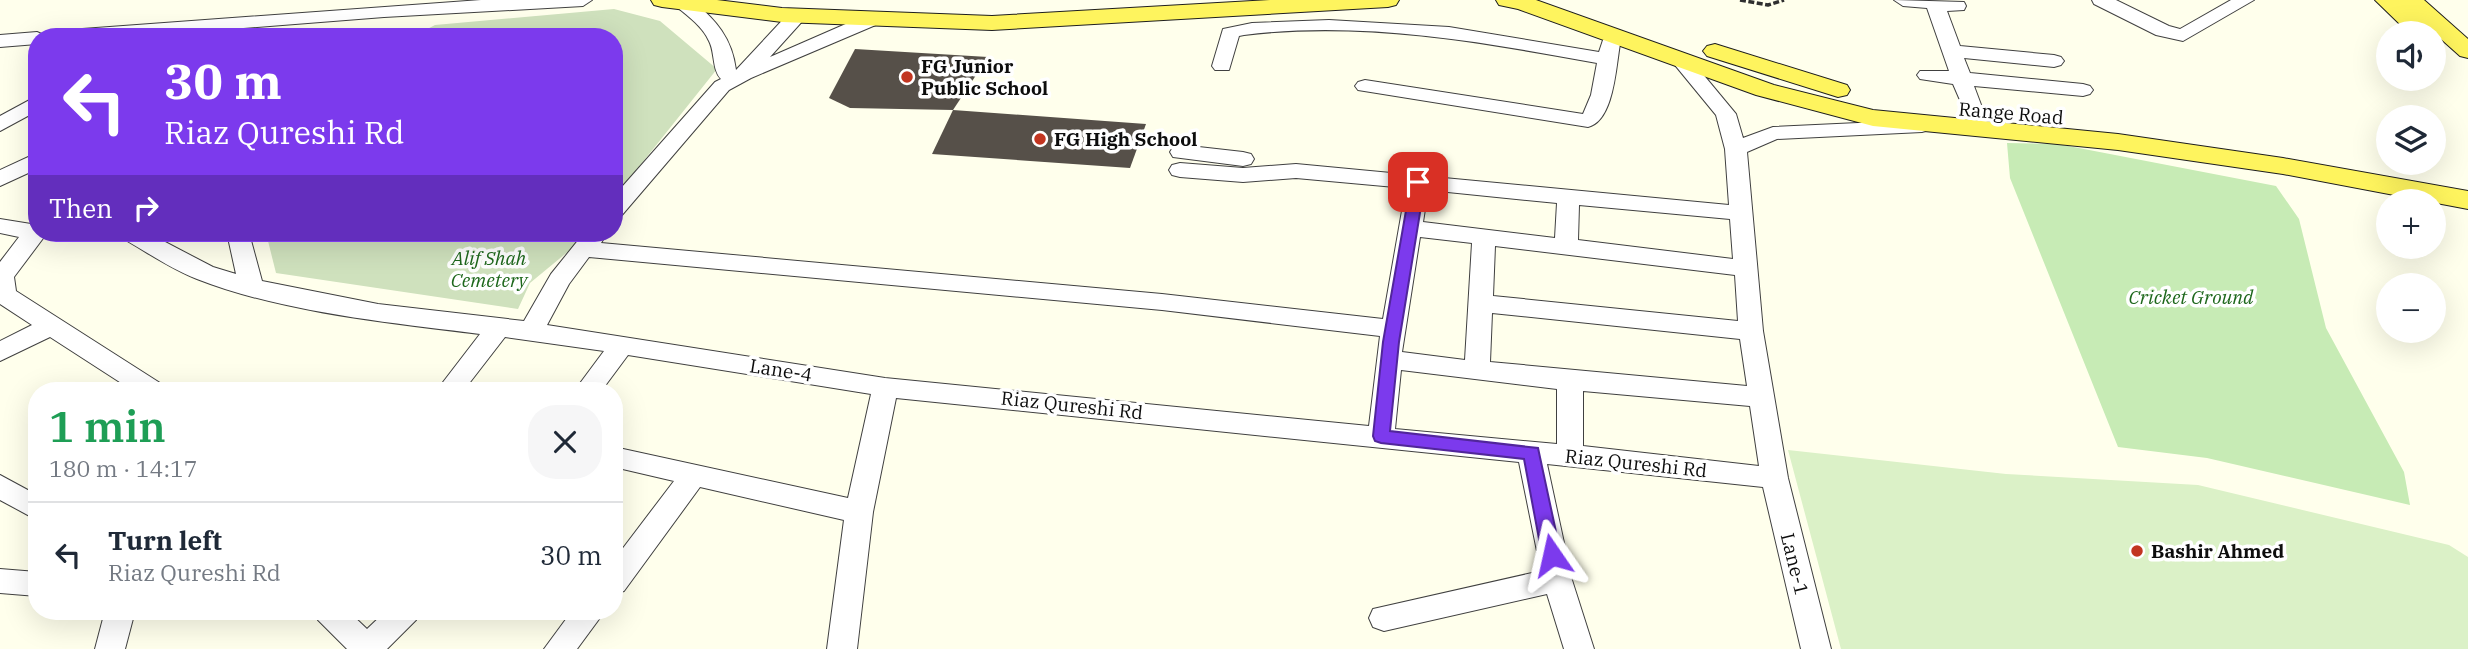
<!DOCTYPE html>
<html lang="en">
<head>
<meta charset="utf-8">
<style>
	:root { --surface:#fff; --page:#f6f6f7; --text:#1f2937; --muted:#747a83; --line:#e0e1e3 }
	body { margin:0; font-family:"IBM Plex Serif",serif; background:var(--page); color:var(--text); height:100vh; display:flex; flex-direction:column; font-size:26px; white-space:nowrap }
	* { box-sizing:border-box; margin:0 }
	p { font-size:23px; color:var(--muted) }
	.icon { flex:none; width:38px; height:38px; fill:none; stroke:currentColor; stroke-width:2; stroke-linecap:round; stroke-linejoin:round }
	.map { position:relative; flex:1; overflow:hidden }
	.sheet { position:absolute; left:28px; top:382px; width:595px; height:238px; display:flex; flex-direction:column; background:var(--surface); border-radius:28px; box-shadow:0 7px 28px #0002 }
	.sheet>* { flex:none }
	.banner { position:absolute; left:28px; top:28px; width:595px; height:214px; border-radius:28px; box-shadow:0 7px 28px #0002; background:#7c3aed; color:#fff; overflow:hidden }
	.controls { position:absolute; left:2376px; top:21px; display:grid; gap:14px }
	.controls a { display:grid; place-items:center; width:70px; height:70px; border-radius:50%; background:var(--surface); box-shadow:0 7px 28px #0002; font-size:35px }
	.pin { position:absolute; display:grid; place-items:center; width:60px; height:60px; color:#fff; margin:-30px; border-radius:14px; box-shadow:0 4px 10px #0006 }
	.me { position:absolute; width:77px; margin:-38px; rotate:349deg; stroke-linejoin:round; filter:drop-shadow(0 0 5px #0008) }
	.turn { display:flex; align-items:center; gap:24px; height:147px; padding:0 21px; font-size:32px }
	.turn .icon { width:91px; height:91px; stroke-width:2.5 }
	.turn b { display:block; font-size:49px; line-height:60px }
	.then { display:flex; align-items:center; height:66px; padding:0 21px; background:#0003; gap:14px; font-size:26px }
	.round { display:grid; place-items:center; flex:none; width:74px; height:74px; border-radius:28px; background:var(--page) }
	.summary { display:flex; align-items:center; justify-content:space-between; height:119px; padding:0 21px }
	h1 { font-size:42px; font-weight:600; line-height:52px; color:#1e9e55 }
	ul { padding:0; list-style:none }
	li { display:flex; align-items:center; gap:21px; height:105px; padding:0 21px; border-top:2px solid var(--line) }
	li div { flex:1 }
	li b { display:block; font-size:26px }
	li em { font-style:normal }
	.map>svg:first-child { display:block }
	.green { fill:#c7ebb5 }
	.cemetery { fill:#cfe1bd }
	.pitch { fill:#dbf1c7 }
	.building { fill:#565049 }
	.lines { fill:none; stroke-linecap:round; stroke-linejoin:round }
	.minor-casing { stroke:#404040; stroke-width:2 }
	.major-casing { stroke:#1e1e1e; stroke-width:2 }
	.path { stroke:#2f2f2f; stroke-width:3.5; stroke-dasharray:6 2.5; stroke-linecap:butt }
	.minor { fill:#fff; fill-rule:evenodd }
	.major { fill:#fef45e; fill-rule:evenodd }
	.route { fill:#7c3aed; stroke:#51269a; stroke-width:2 }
	.poi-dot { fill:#c23520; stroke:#fff; stroke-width:2.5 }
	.labels { text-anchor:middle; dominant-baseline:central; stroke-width:7; stroke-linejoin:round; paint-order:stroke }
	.poi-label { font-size:19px; font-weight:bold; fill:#0d0d0d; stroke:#fff; text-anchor:start }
	.street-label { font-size:19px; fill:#0d0d0d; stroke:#fff }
	.park-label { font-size:19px; font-style:italic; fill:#1d671b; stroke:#fff }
</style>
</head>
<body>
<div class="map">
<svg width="2468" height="649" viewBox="0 0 2468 649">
	<rect width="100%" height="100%" fill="#ffffec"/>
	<path class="green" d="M2007,143L2058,144L2276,186L2299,219L2326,328L2404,472L2410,505L2207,458L2118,447L2010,178Z"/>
	<g class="cemetery">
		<path d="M614,9L660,21L717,69L614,198V37H412L435,25Z"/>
		<path d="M266,233H586L576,245L530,283L518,309L276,273Z"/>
	</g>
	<path class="pitch" d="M1788,450L2006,474L2198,485L2449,545L2468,557V649H1841Z"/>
	<g class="building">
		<path d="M855,49L988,57L953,110L850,108L829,98Z"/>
		<path d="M953,110L1146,124L1130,168L932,154Z"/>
	</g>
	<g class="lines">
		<defs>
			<g id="minor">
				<path d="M481,0H592L583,6L384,17L131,37H37V44L0,47V35L37,32L46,36L55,31Z"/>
				<path d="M677,0H692C716,20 732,38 736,70L790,12H804L807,16L770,57L864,16L871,14L881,20L878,24L751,78L729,90L622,215L614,217V196L715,82L721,79C712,70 715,52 709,41C703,27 689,17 677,7L675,3Z"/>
				<path d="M1894,0L1964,2L1966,6L1964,10L1947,11L1960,46L2054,55L2061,57L2064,61L2061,65L2054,67L1964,58L1970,73L2083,84L2090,86L2093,90L2090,94L2083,96L1974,86L1983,110L1980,114H1966L1953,84L1920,79L1917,75L1920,71H1949L1927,8L1903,6Z"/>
				<path d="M2092,0H2116L2169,26L2180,29L2231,0H2254L2183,41L2156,35L2094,4Z"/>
				<path d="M1329,20L1449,27L1599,52L1603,40H1617L1620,44C1616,66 1614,121 1588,127L1358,90L1355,86L1358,82L1365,80L1583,114L1591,95L1597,63C1483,42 1361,20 1244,35L1239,36L1229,70H1215L1212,66L1223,29L1252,23Z"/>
				<path d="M1680,53L1687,55L1736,114L1743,138L1773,127L1922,120L1929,122L1932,126L1929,130L1922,132L1777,139L1747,152L1763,331L1788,478L1831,649H1801L1763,487L1547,464L1572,580L1594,649H1564L1547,594L1384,631L1373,627L1369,618L1373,609L1541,571L1519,462L896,398L873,512L857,649H827L844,520L700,487L624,591L614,594V560L674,481L614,467V447L848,498L871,394L628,355L602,390H575L604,351L505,337L464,390H437L480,334C391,323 281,312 197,279C171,269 147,252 122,238L119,233H148L213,267L236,274L227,233H249L262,281L378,304L524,321L551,274L584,233H607L601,243L1162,294L1383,319L1406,188L1296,178L1243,182L1180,177L1172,175L1169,170L1172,165L1180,163L1243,168L1296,164L1729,205L1725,149L1716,115L1670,59L1673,55ZM1428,190L1557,203L1555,238L1423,222ZM1579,205L1730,219L1733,259L1578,240ZM1420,237L1472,243L1465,360L1402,352ZM1495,246L1735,275L1738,321L1493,296ZM589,257L1162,310L1380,336L1369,426L885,378L547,325L569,284ZM1492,313L1740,339L1747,386L1490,362ZM1401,370L1557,389V444L1395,429ZM1583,391L1750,406L1759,466L1583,446Z"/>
				<path d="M37,96V111L0,131V116Z"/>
				<path d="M1181,145L1243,152L1251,154L1254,159L1251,164L1243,166L1173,157L1170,152L1173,147Z"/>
				<path d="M37,153V169L0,186V170Z"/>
				<path d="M0,219L31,224L37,223V233H47L14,277L16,291L160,383L164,390H132L50,337L0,361V341L32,325L0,304V262L19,237L0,233Z"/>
				<path d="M0,475L37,495V520L0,500Z"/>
				<path d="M0,569L37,572V596L0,593Z"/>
				<path d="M105,611H135L125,649H95Z"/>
				<path d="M313,611H348L367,629L386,611H421L416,620L387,649H347L318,620Z"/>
				<path d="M572,611H605L577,649H544Z"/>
			</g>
			<g id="major">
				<path d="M651,0H717L782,8L992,16L1270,0H1399L1396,5L1388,7L992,30L782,22L662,7L654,5Z"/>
				<path d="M1496,0H1536L1774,85L1873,110L2118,134L2283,158L2468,191V209L2283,174L2118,150L1873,126L1756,95L1518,9L1499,5Z"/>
				<path d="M2375,0H2424L2468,39V58L2460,56L2432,31L2409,33Z"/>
				<path d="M1715,44L1847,85L1850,90L1847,95L1838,97L1707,56L1703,51L1707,46Z"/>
			</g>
		</defs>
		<use href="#minor" class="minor-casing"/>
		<use href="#major" class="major-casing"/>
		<path class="path" d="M1740,0L1768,5L1784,0"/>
		<use href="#minor" class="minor"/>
		<use href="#major" class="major"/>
	</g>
	<path class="route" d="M1418,178L1425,182L1399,342L1390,431L1538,448L1561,555L1558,560L1552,562L1545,560L1542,555L1524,459L1381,443L1375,441L1373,436L1383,342L1411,182Z"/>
	<g class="poi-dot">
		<circle cx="907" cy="77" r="7"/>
		<circle cx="1040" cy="139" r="7"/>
		<circle cx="2137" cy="551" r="7"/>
	</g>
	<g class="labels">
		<g class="poi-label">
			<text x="921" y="66">FG Junior<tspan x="921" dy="22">Public School</tspan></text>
			<text x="1054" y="139">FG High School</text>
			<text x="2151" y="551">Bashir Ahmed</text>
		</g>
		<g class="street-label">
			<text transform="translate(2011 113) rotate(5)">Range Road</text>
			<text transform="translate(781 370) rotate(9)">Lane-4</text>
			<text transform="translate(1072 405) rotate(6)">Riaz Qureshi Rd</text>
			<text transform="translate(1636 463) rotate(6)">Riaz Qureshi Rd</text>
			<text transform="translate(1795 564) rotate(76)">Lane-1</text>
		</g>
		<g class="park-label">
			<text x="489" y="258">Alif Shah<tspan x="489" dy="22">Cemetery</tspan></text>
			<text x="2191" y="297">Cricket Ground</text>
		</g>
	</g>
</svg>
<div class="controls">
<a><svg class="icon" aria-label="sound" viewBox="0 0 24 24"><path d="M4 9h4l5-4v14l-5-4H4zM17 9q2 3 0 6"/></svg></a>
<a><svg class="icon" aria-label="layers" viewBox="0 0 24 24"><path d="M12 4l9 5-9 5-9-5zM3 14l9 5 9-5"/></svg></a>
<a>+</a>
<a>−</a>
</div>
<div class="pin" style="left:1418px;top:182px;background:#d93025"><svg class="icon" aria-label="arrive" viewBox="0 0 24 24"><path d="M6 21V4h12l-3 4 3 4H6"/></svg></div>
<svg class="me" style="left:1552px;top:555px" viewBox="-20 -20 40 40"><path d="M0-17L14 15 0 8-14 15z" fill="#7c3aed" stroke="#fff" stroke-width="4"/></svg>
<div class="banner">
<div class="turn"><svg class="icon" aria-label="left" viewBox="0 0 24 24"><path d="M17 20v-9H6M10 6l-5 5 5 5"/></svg><div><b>30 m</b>Riaz Qureshi Rd</div></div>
<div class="then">Then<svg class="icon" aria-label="right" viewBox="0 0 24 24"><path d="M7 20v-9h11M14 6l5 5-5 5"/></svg></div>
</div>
<section class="sheet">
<div class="summary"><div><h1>1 min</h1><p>180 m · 14:17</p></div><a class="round"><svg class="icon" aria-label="close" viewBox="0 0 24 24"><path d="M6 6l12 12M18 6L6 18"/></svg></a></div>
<ul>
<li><svg class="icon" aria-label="left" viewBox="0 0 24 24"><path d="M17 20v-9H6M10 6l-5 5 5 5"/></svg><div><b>Turn left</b><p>Riaz Qureshi Rd</p></div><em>30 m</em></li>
</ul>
</section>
</div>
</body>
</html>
